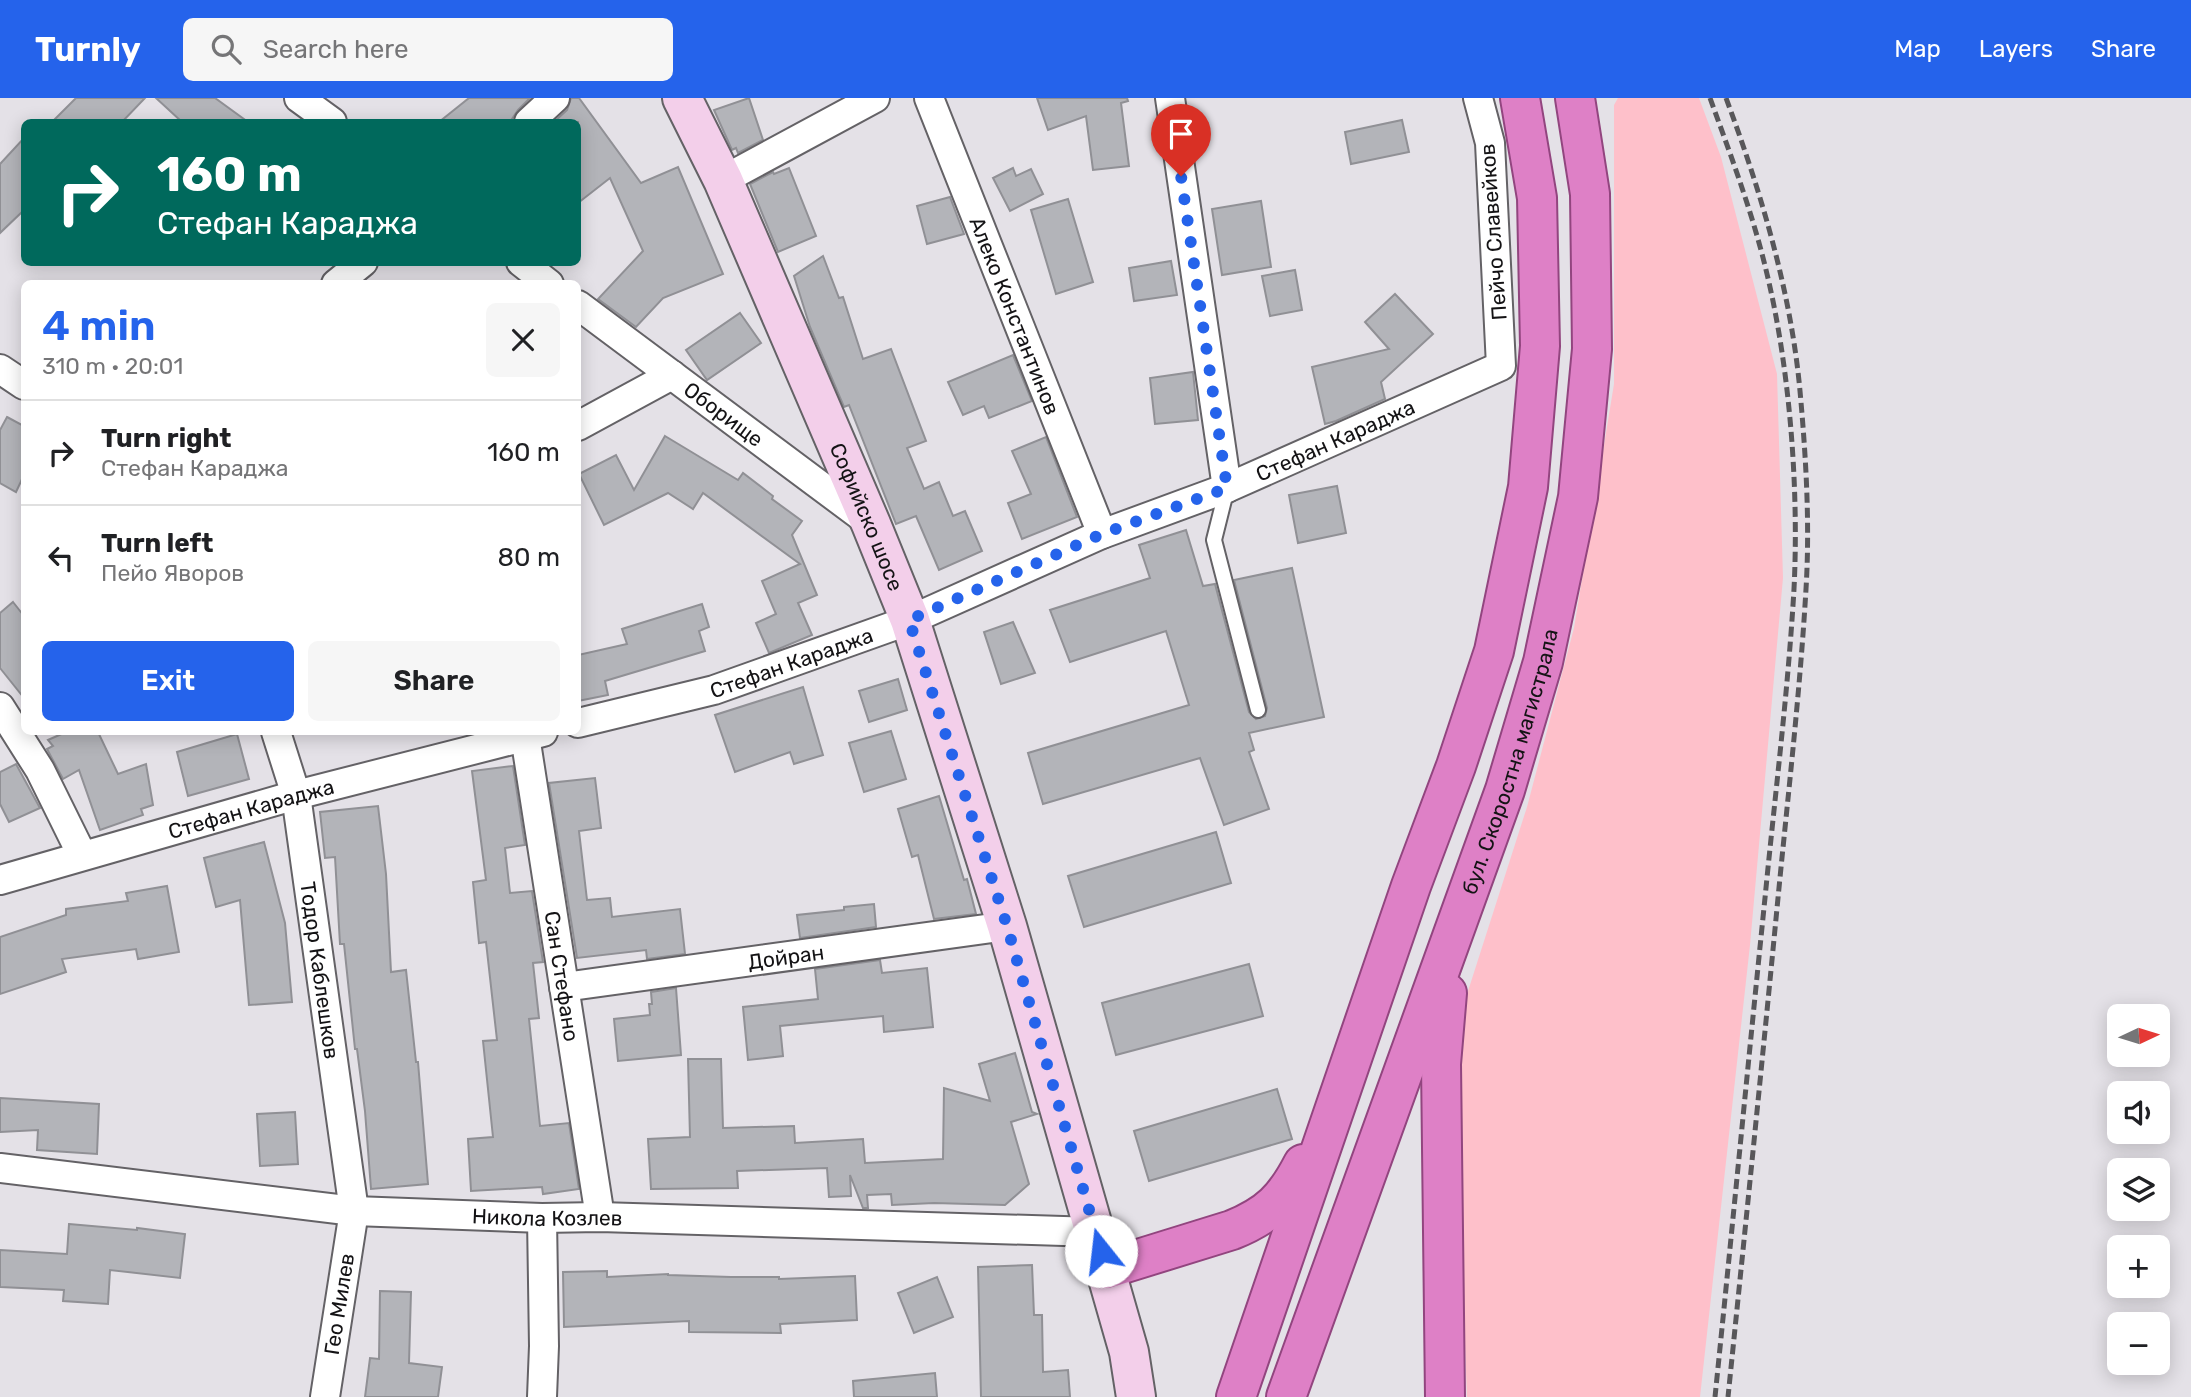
<!DOCTYPE html>
<html lang="en">
<head>
<meta charset="utf-8">
<style>
	:root { --surface:#fff; --page:#f6f6f6; --text:#202124; --muted:#757577; --line:#e0e0e0; --accent:#2563eb }
	body { margin:0; font-family:Rubik,sans-serif; background:var(--page); color:var(--text); height:100vh; display:flex; flex-direction:column; font-size:26px; white-space:nowrap }
	* { box-sizing:border-box; margin:0 }
	p { font-size:23px; color:var(--muted) }
	.icon { flex:none; width:38px; height:38px; fill:none; stroke:currentColor; stroke-width:2; stroke-linecap:round; stroke-linejoin:round }
	.map { position:relative; flex:1; overflow:hidden }
	.side { position:absolute; left:21px; top:182px; width:560px; height:455px; display:flex; flex-direction:column; background:var(--surface); border-radius:10px; box-shadow:0 4px 18px #0003 }
	.side>* { flex:none }
	.top-card { position:absolute; left:21px; top:21px; width:560px; height:147px; border-radius:10px; box-shadow:0 4px 18px #0003; background:#00695c; color:#fff; overflow:hidden }
	.needle { width:46px; rotate:86deg }
	.fabs { position:absolute; left:2107px; top:906px; display:grid; gap:14px }
	.fabs a { display:grid; place-items:center; width:63px; height:63px; border-radius:10px; background:var(--surface); box-shadow:0 4px 18px #0003; font-size:35px }
	.pin { position:absolute; display:grid; place-items:center; width:60px; height:60px; color:#fff; margin:-72px -30px; border-radius:50% 50% 50% 0; rotate:-45deg; box-shadow:0 0 7px #0007 }
	.pin .icon { rotate:45deg }
	.me { position:absolute; width:77px; margin:-38px; rotate:344deg; stroke-linejoin:round; filter:drop-shadow(0 0 5px #0008) }
	.turn { display:flex; align-items:center; gap:24px; height:147px; padding:0 21px; font-size:32px }
	.turn .icon { width:91px; height:91px; stroke-width:2.5 }
	.turn b { display:block; font-size:49px; line-height:60px }
	.round { display:grid; place-items:center; flex:none; width:74px; height:74px; border-radius:10px; background:var(--page) }
	.summary { display:flex; align-items:center; justify-content:space-between; height:119px; padding:0 21px }
	h1 { font-size:42px; font-weight:600; line-height:52px; color:var(--accent) }
	.action { display:flex; gap:14px; margin-top:auto; padding:14px 21px }
	.action a { flex:1; height:80px; border-radius:10px; background:var(--accent); color:#fff; font-size:28px; font-weight:600; line-height:80px; text-align:center }
	.action a+a { background:var(--page); color:var(--text) }
	ul { padding:0; list-style:none }
	li { display:flex; align-items:center; gap:21px; height:105px; padding:0 21px; border-top:2px solid var(--line) }
	li div { flex:1 }
	li b { display:block; font-size:26px }
	li em { font-style:normal }
	header { display:flex; align-items:center; gap:42px; box-sizing:border-box; height:98px; padding:0 35px; background:var(--accent); color:#fff }
	header strong { font-size:33px }
	nav { display:flex; gap:38px; margin-inline-start:auto; font-size:24px }
	.search { width:490px; height:63px; background:var(--page); display:flex; align-items:center; gap:18px; box-sizing:border-box; padding:0 24px; border-radius:10px; color:var(--muted); font-size:26px }
	.map>svg:first-child { display:block }
	.green { fill:#fec0ca }
	.building { fill:#b3b4b9; stroke:#909095; stroke-width:2 }
	.lines { fill:none; stroke-linecap:round; stroke-linejoin:round }
	.service-casing { stroke:#646266; stroke-width:18 }
	.minor-casing { stroke:#646266; stroke-width:32 }
	.secondary-casing { stroke:#646266; stroke-width:42 }
	.trunk-casing { stroke:#92457f; stroke-width:42 }
	.service { stroke:#fff; stroke-width:14 }
	.minor { stroke:#fff; stroke-width:28 }
	.secondary { stroke:#f3cfea; stroke-width:38 }
	.trunk { stroke:#de80c6; stroke-width:38 }
	.rail { stroke:#58575a; stroke-width:5; stroke-dasharray:10 5; stroke-linecap:butt }
	.route { stroke:#2563eb; stroke-width:12; stroke-dasharray:0 21.6 }
	.labels { text-anchor:middle; dominant-baseline:central; stroke-width:5; stroke-linejoin:round; paint-order:stroke }
	.street-label { font-size:21px; fill:#141315; stroke:#fff }
</style>
</head>
<body>
<header>
<strong>Turnly</strong>
<div class="search"><svg class="icon" aria-label="search" viewBox="0 0 24 24"><circle cx="10" cy="10" r="6"/><path d="M15 15l6 6"/></svg>Search here</div>
<nav><a>Map</a><a>Layers</a><a>Share</a></nav>
</header>
<div class="map">
<svg width="2191" height="1299" viewBox="0 0 2191 1299">
	<rect width="100%" height="100%" fill="#e4e1e7"/>
	<path class="green" d="M1618,0H1699L1721,59L1777,276L1783,480L1750,847L1700,1299H1467L1455,988L1461,915L1527,709L1574,530L1614,286V7Z"/>
	<g class="building">
		<path d="M76,0H145L122,24H52Z"/>
		<path d="M156,0H215L248,24H182Z"/>
		<path d="M469,0H530L518,12L510,24H439Z"/>
		<path d="M571,0H579L641,85L678,69L723,176L663,200L636,229L598,201L643,153L610,80L578,105V24H554L567,12Z"/>
		<path d="M749,0L763,42L738,55L736,50L732,52L714,12Z"/>
		<path d="M1037,0H1127L1128,3L1121,5L1129,68L1093,72L1086,18L1048,32Z"/>
		<path d="M1402,22L1409,54L1351,66L1345,34Z"/>
		<path d="M24,40V112L0,135V66Z"/>
		<path d="M789,70L816,138L778,154L750,86L773,74L774,76Z"/>
		<path d="M1013,70L1016,78L1031,71L1043,96L1010,113L993,80Z"/>
		<path d="M950,99L964,136L927,146L917,108Z"/>
		<path d="M1068,101L1093,184L1056,196L1031,112Z"/>
		<path d="M1261,103L1271,169L1222,177L1212,111Z"/>
		<path d="M823,158L839,200L843,199L863,261L891,251L926,343L907,350L924,391L939,384L953,418L965,413L982,453L939,472L916,418L896,426L849,307L844,309L810,229L794,178Z"/>
		<path d="M1171,163L1177,197L1134,203L1129,170Z"/>
		<path d="M1295,172L1302,212L1270,218L1262,178Z"/>
		<path d="M1395,196L1433,236L1381,284L1385,301L1336,323L1325,326L1312,269L1389,251L1365,224Z"/>
		<path d="M740,215L761,245L707,282L686,252Z"/>
		<path d="M1013,257L1032,303L989,320L984,308L963,317L948,284Z"/>
		<path d="M1193,274L1198,322L1155,326L1150,280Z"/>
		<path d="M7,319L24,328V377L16,394L0,385V332Z"/>
		<path d="M665,338L738,382L743,375L773,398L772,401L802,423L792,437L817,497L798,505L812,537L769,555L756,525L776,516L762,483L800,466L703,395L693,411L668,395L604,427L579,376L616,357L634,392Z"/>
		<path d="M1046,339L1077,419L1022,441L1008,405L1031,396L1012,353Z"/>
		<path d="M1337,388L1346,435L1298,445L1289,397Z"/>
		<path d="M1186,432L1203,488L1215,486L1249,614L1256,621L1265,618L1267,610L1234,482L1292,470L1324,619L1249,635L1254,652L1249,654L1269,711L1224,727L1200,660L1043,706L1028,655L1189,607L1166,533L1070,564L1050,512L1150,480L1139,447Z"/>
		<path d="M13,504L24,518V600L0,570V515Z"/>
		<path d="M702,506L709,529L699,533L705,553L605,583L608,597L578,603V557L627,546L622,531Z"/>
		<path d="M1013,524L1035,575L1001,586L984,534Z"/>
		<path d="M898,581L907,612L869,624L859,593Z"/>
		<path d="M803,589L823,657L794,666L790,654L735,674L715,617Z"/>
		<path d="M891,633L906,681L864,694L849,645Z"/>
		<path d="M66,634H98L118,676L146,666L153,707L141,711L143,717L100,732L79,672L63,681L47,651L53,648L48,642Z"/>
		<path d="M237,636L249,681L188,698L177,654Z"/>
		<path d="M16,666L40,710L9,724L0,706V674Z"/>
		<path d="M513,668L525,747L505,750L510,795L532,793L543,864L533,865L539,920L529,921L540,1028L569,1025L579,1091L543,1096L542,1089L471,1093L468,1041L493,1039L483,943L497,942L486,844L479,845L473,784L486,782L472,673Z"/>
		<path d="M595,680L601,730L579,733L587,802L610,800L612,819L680,811L685,856L647,861L646,852L577,860L549,685Z"/>
		<path d="M939,698L964,782L967,781L976,816L934,821L918,757L912,759L898,711Z"/>
		<path d="M378,708L386,776L391,874L406,872L416,964H418L428,1086L371,1091L365,1013L357,951H355L344,846H340L335,759L325,760L320,714Z"/>
		<path d="M1216,734L1231,785L1084,829L1068,778Z"/>
		<path d="M264,744L285,825L292,904L249,907L240,802L216,809L204,760Z"/>
		<path d="M167,788L179,854L138,861L136,851L62,861L66,874L0,896V839L66,817V811L128,803L126,795Z"/>
		<path d="M874,806L876,829L800,840L797,817L844,812V809Z"/>
		<path d="M880,862L882,875L927,870L933,929L884,934L883,918L780,928L783,958L748,962L743,909L818,901L815,871Z"/>
		<path d="M1249,866L1263,918L1116,957L1102,905Z"/>
		<path d="M676,890L681,957L618,963L614,921L650,917L649,906H652L651,894Z"/>
		<path d="M1015,955L1032,1014L1037,1016L1011,1024L1029,1086L1005,1107L934,1105L892,1107L891,1096L867,1097L868,1110H863L850,1077L851,1098L829,1099L827,1070L737,1073L738,1090L651,1091L648,1041L690,1039L688,961H721L723,1030L794,1028L795,1045L863,1041L865,1065L943,1061L944,990L990,1003L979,966Z"/>
		<path d="M1277,991L1292,1041L1149,1083L1134,1033Z"/>
		<path d="M0,1000L99,1006L97,1056L37,1052L38,1032L0,1034Z"/>
		<path d="M295,1014L298,1066L260,1068L257,1016Z"/>
		<path d="M69,1126L137,1132V1130L185,1136L180,1180L110,1172L108,1206L63,1203L64,1192L0,1189V1152L67,1156Z"/>
		<path d="M1032,1167L1034,1217H1042L1043,1274L1068,1272L1070,1299H981L978,1169Z"/>
		<path d="M607,1173V1179L668,1176V1177L731,1179H779V1181L855,1178L857,1222L780,1226L781,1235L689,1234V1223L564,1229L563,1174Z"/>
		<path d="M937,1179L953,1219L914,1235L898,1195Z"/>
		<path d="M380,1193L411,1194L409,1265L442,1269L438,1299H365L370,1260L379,1261Z"/>
		<path d="M935,1275L937,1299H854L853,1283Z"/>
	</g>
	<g class="lines">
		<defs>
			<path id="service" d="M1227,390L1214,442L1258,612"/>
			<g id="minor">
				<path d="M299,0L332,24"/>
				<path id="s1" d="M929,0L1102,436"/>
				<path d="M1170,0L1227,390"/>
				<path d="M529,24L555,0"/>
				<path d="M723,82L875,0"/>
				<path d="M521,164L549,186"/>
				<path d="M336,186L363,164"/>
				<path id="s2" d="M578,207L869,424"/>
				<path d="M0,271L24,287"/>
				<path d="M578,328L672,277"/>
				<path d="M0,609L40,672L82,757"/>
				<path id="s3" d="M578,625L714,592L910,522L1102,436L1227,390L1501,268L1490,45L1478,0"/>
				<path id="s4" d="M276,634L296,697L354,1113L325,1299"/>
				<path id="s5" d="M525,638L600,1119"/>
				<path id="s6" d="M0,782L296,697L543,634"/>
				<path id="s7" d="M564,889L1007,828"/>
				<path id="s8" d="M0,1070L354,1113L542,1120L600,1119L1095,1134"/>
				<path d="M542,1120L544,1248L542,1299"/>
			</g>
			<g id="secondary">
				<path id="s9" d="M682,0L723,82L871,426L910,522L1007,828L1129,1254L1136,1299"/>
			</g>
			<g id="trunk">
				<path d="M1106,1171L1232,1132C1269,1117 1285,1101 1303,1066"/>
				<path d="M1236,1299L1411,788L1456,668L1494,553L1528,389L1540,248L1537,100L1520,0"/>
				<path id="s10" d="M1286,1299L1505,692L1543,564L1578,399L1592,251L1590,96L1575,0"/>
				<path d="M1445,1299L1441,966L1447,895"/>
			</g>
		</defs>
		<use href="#service" class="service-casing"/>
		<use href="#minor" class="minor-casing"/>
		<use href="#secondary" class="secondary-casing"/>
		<use href="#trunk" class="trunk-casing"/>
		<use href="#service" class="service"/>
		<use href="#minor" class="minor"/>
		<use href="#secondary" class="secondary"/>
		<use href="#trunk" class="trunk"/>
		<g class="rail">
			<path d="M1710,0C1731,58 1753,116 1767,176C1790,272 1799,392 1794,491C1788,594 1775,697 1765,800C1748,966 1732,1133 1715,1299"/>
			<path d="M1726,0C1761,94 1791,194 1800,293C1806,359 1810,426 1806,491C1800,594 1788,697 1778,800C1762,966 1745,1133 1728,1299"/>
		</g>
	</g>
	<g class="lines">
		<path class="route" d="M1101,1153L1007,828L909,522L1102,436L1227,390L1181,78"/>
	</g>
	<g class="labels">
		<g class="street-label">
			<text transform="translate(1493 134) rotate(-94)">Пейчо Славейков</text>
			<text stroke="none"><textPath href="#s1" startOffset="234">Алеко Константинов</textPath></text>
			<text stroke="none"><textPath href="#s2" startOffset="182">Оборище</textPath></text>
			<text stroke="none"><textPath href="#s3" startOffset="810">Стефан Караджа</textPath></text>
			<text stroke="none"><textPath href="#s9" startOffset="458">Софийско шосе</textPath></text>
			<text stroke="none"><textPath href="#s3" startOffset="222">Стефан Караджа</textPath></text>
			<text stroke="none"><textPath href="#s10" startOffset="674">бул. Скоростна магистрала</textPath></text>
			<text stroke="none"><textPath href="#s6" startOffset="261">Стефан Караджа</textPath></text>
			<text stroke="none"><textPath href="#s7" startOffset="224">Дойран</textPath></text>
			<text stroke="none"><textPath href="#s4" startOffset="243">Тодор Каблешков</textPath></text>
			<text stroke="none"><textPath href="#s5" startOffset="243">Сан Стефано</textPath></text>
			<text stroke="none"><textPath href="#s8" startOffset="550">Никола Козлев</textPath></text>
			<text transform="translate(339 1206) rotate(-81)">Гео Милев</text>
		</g>
	</g>
</svg>
<div class="fabs">
<a><svg class="needle" viewBox="-14 -14 28 28"><path d="M0-13l5 13h-10z" fill="#e53935"/><path d="M0 13l5-13h-10z" fill="#757577"/></svg></a>
<a><svg class="icon" aria-label="sound" viewBox="0 0 24 24"><path d="M4 9h4l5-4v14l-5-4H4zM17 9q2 3 0 6"/></svg></a>
<a><svg class="icon" aria-label="layers" viewBox="0 0 24 24"><path d="M12 4l9 5-9 5-9-5zM3 14l9 5 9-5"/></svg></a>
<a>+</a>
<a>−</a>
</div>
<div class="pin" style="left:1181px;top:78px;background:#d93025"><svg class="icon" aria-label="arrive" viewBox="0 0 24 24"><path d="M6 21V4h12l-3 4 3 4H6"/></svg></div>
<svg class="me" style="left:1101px;top:1153px" viewBox="-20 -20 40 40"><circle r="19" fill="#fff"/><path d="M0-13L10 11 0 6-10 11z" fill="#2563eb"/></svg>
<div class="top-card">
<div class="turn"><svg class="icon" aria-label="right" viewBox="0 0 24 24"><path d="M7 20v-9h11M14 6l5 5-5 5"/></svg><div><b>160 m</b>Стефан Караджа</div></div>
</div>
<section class="side">
<div class="summary"><div><h1>4 min</h1><p>310 m · 20:01</p></div><a class="round"><svg class="icon" aria-label="close" viewBox="0 0 24 24"><path d="M6 6l12 12M18 6L6 18"/></svg></a></div>
<ul>
<li><svg class="icon" aria-label="right" viewBox="0 0 24 24"><path d="M7 20v-9h11M14 6l5 5-5 5"/></svg><div><b>Turn right</b><p>Стефан Караджа</p></div><em>160 m</em></li>
<li><svg class="icon" aria-label="left" viewBox="0 0 24 24"><path d="M17 20v-9H6M10 6l-5 5 5 5"/></svg><div><b>Turn left</b><p>Пейо Яворов</p></div><em>80 m</em></li>
</ul>
<div class="action"><a>Exit</a><a>Share</a></div>
</section>
</div>
</body>
</html>
